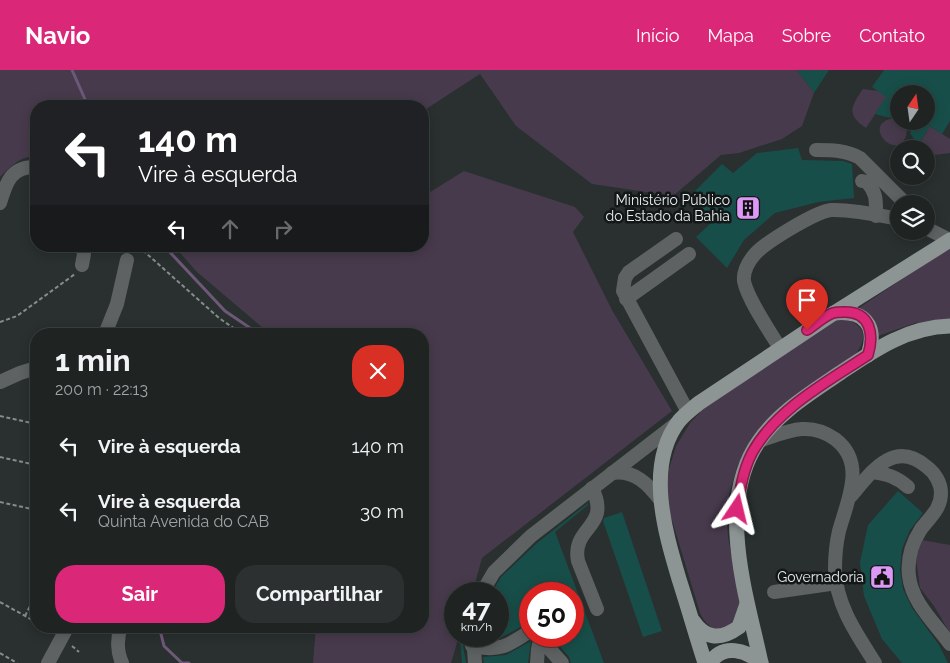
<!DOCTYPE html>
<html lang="pt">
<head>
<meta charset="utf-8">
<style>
	:root { --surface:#1f2423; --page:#2c3030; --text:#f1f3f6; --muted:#a1a4a6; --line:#3c4141; --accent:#db2777 }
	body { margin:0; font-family:Raleway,sans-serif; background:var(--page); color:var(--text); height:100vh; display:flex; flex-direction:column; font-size:19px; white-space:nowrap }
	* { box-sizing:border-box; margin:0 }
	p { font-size:16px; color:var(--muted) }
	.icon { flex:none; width:28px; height:28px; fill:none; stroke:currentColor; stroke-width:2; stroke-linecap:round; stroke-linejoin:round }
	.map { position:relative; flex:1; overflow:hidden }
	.details { position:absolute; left:30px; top:258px; width:399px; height:305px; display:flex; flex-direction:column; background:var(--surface); border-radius:20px; box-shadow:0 2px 12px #0003,0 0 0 1px var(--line) }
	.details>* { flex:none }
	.banner { position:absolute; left:30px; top:30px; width:399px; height:152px; border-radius:20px; box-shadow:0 2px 12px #0003,0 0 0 1px var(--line); background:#202124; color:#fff; overflow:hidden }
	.needle { width:32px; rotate:13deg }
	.fabs { position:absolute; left:890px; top:15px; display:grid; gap:10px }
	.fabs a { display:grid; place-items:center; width:45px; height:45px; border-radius:50%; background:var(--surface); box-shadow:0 2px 12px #0003,0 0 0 1px var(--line); font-size:25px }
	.speed { position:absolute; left:444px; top:512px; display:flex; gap:10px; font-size:25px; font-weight:700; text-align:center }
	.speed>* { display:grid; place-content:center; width:65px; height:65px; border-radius:50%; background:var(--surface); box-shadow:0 2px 12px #0003,0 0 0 1px var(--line); line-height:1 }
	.speed small { font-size:12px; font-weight:400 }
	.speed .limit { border:8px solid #d22; background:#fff; color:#111 }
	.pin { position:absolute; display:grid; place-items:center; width:42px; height:42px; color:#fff; margin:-51px -21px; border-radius:50% 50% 50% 0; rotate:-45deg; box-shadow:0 0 5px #0007 }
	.pin .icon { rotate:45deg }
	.me { position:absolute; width:55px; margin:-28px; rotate:10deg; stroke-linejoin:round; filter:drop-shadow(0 0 4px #0008) }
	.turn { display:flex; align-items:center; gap:18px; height:105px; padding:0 25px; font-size:22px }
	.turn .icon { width:65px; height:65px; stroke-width:2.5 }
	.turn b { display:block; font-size:35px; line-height:42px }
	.lanes { display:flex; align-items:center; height:48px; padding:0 25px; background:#0003; justify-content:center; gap:25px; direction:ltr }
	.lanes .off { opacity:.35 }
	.round { display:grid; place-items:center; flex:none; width:52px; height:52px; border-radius:20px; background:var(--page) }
	.summary { display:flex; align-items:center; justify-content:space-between; height:85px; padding:0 25px }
	h1 { font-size:30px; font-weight:700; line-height:38px }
	.button { display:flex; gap:10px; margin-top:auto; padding:10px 25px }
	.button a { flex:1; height:58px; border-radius:20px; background:var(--accent); color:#fff; font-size:20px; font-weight:700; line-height:58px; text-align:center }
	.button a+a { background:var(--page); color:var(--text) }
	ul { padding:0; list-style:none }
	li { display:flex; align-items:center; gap:15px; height:65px; padding:0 25px }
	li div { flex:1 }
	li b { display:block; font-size:19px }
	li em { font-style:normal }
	header { display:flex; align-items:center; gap:30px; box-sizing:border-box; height:70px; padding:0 25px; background:var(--accent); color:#fff }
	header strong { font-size:24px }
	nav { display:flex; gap:28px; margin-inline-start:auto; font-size:18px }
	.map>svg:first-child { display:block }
	.green { fill:#473a4c }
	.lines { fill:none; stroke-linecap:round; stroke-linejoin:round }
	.stream { stroke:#6e5877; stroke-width:3 }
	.building { fill:#184e49 }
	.path { stroke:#868c8c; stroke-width:2; stroke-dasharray:4 2.5; stroke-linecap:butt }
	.minor { stroke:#5e6262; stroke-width:14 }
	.major { stroke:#8d9594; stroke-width:15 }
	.route-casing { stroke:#8e194d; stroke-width:12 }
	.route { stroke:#db2777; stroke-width:9 }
	.labels { text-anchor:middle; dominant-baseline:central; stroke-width:5; stroke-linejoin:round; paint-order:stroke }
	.poi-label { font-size:14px; fill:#e7ecec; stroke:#141717; text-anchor:end }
</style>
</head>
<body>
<header>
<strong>Navio</strong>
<nav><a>Início</a><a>Mapa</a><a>Sobre</a><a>Contato</a></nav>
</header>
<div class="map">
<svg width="950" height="593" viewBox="0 0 950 593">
	<rect width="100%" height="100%" fill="#29302f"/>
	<g class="green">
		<path d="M0,0H797L814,23L802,56L782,69L739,83L721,85L673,126L592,114L516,56L480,4L423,41L422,36H36V87C21,85 10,97 0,107Z"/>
		<path d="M863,19L878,21L890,29L883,32L866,58C846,45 851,36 863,19Z"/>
		<path d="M894,48L899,49V51H903C906,56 908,60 906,66C896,93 860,53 894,48Z"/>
		<path d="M925,53L950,69V83L926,86V79H916L927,61Z"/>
		<path d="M464,101L575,137L584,147L573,162L612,240L672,341L482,488L472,524H455V566H459L451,593H313L316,556H422V264H270L197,202L174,176H422L423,117L427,124Z"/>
		<path d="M950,177V249L915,253L878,266L864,241L859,238Z"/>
		<path d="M846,249C871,258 865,274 851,290L750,372L737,397L729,425L727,453L728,467L741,534L738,550L720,561C709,557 705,553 700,543L668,437L667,412L669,399L676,376L690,353L708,334L837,250Z"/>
		<path d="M922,470L950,475V563L934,536L920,518L916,489Z"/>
	</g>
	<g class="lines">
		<g class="stream">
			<path d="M72,0L88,36"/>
			<path d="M159,176L166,178L225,241L259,264"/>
			<path d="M159,556L164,576L182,593H189"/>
		</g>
	</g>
	<g class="building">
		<path d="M797,0H829L814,23Z"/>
		<path d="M884,0H950V51L942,64L930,56L918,75L910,63L913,57L904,51H926V24H899V47L893,43L890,48L875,44L886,27L872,17Z"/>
		<path d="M798,78L802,90L843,91L852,94L854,128L818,132L775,143L744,170L727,198L696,167L711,153L690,126L722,94L733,103L757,83Z"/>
		<path d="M898,421L923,443L910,460L902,479L900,500L903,519L912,538L939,575L948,593H902L882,569L864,526L860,492L868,455Z"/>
		<path d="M588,433V435L555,462L604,593H571L569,587L551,566H572V521L567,515L559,512L547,513L539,517L536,524H530V552L500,568L482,569V566H498V524H491L501,507L537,473Z"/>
		<path d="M622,442L662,561L643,567L603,451L604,448Z"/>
		<path d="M462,566H464L463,575L466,593H462L460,571Z"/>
		<path d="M531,571L528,593H484L483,587L506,585Z"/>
	</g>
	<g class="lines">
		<g class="path">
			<path d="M138,176L219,248L242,264"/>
			<path d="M0,252L17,246L75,204"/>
			<path d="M0,346L36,354"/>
			<path d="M0,387L36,395"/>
			<path d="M0,432L36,440"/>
			<path d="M0,532L36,552"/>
			<path d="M25,546L36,524"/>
			<path d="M43,556L52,561"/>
			<path d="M72,576L79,582"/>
			<path d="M0,583L17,593"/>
		</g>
		<g class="minor">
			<path d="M816,80C831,80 846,80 860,88L906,134"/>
			<path d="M862,111L867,112C877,123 876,131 876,146"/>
			<path d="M0,133C6,113 11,96 36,97"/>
			<path d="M926,158L950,170"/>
			<path d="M676,169L629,202L625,208L623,221L688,342"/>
			<path d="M82,195L84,184L82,176"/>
			<path d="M626,229L689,184"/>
			<path d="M105,264L117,234L127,190"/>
			<path d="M780,278C770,262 747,228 744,211C743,201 749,191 755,184C766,172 815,142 831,140C851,139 879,145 899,149"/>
			<path d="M0,312L20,303L36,298"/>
			<path d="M759,371C786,362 809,350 835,369C867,393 847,431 839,461C836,474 835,486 835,499C836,535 856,563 875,593"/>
			<path d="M872,402C887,404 897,407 908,417"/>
			<path d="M612,403C635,400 648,414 661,431"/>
			<path d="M592,418C612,458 571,456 578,491L597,539"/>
			<path d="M851,426C872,401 894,369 927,397C935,403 941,413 941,423C941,439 930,447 921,459C912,473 907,489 909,506C912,533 935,553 950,574"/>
			<path d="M774,522L837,513"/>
			<path d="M481,524L494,502L531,466L677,353"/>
			<path d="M545,524C551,519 558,518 564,524"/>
			<path d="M121,556C117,568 117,582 122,593"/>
			<path d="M473,566L475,593"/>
			<path d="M541,566L546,575L562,593"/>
			<path d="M472,576C499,582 508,576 530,561"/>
			<path d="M48,593L68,556"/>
			<path d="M537,593L538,579L541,566"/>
		</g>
		<g class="major">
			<path d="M834,243C864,240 878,255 868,285"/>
			<path d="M693,551C706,570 721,570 739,557L747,534"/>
			<path d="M705,593C696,565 688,537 679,509C665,462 645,395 679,351C685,344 692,339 699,333L834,243L950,170"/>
			<path d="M710,593C723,573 746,580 761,593"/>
			<path d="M761,593C747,526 715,434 759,371C779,342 811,323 840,303C874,280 907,257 950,256"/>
		</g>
	</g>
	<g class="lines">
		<defs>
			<path id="route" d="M737,439C740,420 743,400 752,383C776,339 827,312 868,285C874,265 871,242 845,242C841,242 836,242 833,243C824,246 815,255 807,260"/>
		</defs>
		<use href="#route" class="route-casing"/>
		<use href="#route" class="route"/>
	</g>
	<defs>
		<symbol id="building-square" viewBox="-11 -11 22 22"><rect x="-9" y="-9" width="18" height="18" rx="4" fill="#db99f5" stroke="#141717"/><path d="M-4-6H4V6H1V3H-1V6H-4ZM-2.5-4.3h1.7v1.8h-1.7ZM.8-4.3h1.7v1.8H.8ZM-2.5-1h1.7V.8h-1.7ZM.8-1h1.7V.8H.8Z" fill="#111"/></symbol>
		<symbol id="civic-square" viewBox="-11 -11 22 22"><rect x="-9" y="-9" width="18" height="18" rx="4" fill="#db99f5" stroke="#141717"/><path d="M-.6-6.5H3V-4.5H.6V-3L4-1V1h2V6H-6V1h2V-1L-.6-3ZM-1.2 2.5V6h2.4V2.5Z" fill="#111"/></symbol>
	</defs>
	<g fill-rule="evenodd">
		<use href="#building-square" x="734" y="124" width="28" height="28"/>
		<use href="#civic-square" x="868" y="493" width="28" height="28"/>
	</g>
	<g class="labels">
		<g class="poi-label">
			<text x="730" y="130">Ministério Público<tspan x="730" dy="16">do Estado da Bahia</tspan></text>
			<text x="864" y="507">Governadoria</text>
		</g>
	</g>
</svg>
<div class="fabs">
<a><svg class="needle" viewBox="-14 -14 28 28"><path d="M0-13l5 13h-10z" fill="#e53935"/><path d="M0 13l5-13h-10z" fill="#a1a4a6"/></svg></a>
<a><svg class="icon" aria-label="search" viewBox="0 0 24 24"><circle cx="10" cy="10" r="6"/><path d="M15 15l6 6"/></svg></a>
<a><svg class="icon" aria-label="layers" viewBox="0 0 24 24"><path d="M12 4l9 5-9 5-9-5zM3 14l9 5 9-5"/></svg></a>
</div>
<div class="speed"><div>47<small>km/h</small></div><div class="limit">50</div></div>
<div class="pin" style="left:807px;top:260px;background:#d93025"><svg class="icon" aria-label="arrive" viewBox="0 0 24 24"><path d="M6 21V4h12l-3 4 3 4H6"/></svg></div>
<svg class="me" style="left:737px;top:439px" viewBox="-20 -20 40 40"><path d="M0-17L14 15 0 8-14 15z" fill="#db2777" stroke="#fff" stroke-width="4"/></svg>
<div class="banner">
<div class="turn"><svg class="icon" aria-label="left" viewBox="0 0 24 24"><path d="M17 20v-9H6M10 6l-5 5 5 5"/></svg><div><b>140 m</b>Vire à esquerda</div></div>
<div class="lanes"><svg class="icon" aria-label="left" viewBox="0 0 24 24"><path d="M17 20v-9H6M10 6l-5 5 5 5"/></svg><svg class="icon off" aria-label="ahead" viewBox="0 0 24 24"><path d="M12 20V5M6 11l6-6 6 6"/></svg><svg class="icon off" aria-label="right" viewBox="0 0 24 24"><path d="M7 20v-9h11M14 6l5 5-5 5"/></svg></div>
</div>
<section class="details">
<div class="summary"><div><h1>1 min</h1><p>200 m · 22:13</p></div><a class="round" style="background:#d93025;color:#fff"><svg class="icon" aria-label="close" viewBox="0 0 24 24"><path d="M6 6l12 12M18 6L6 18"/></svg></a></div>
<ul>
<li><svg class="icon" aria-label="left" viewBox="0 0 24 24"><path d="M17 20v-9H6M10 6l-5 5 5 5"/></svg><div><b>Vire à esquerda</b></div><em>140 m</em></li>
<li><svg class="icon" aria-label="left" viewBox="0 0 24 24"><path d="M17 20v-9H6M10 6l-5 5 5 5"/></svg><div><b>Vire à esquerda</b><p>Quinta Avenida do CAB</p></div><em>30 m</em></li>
</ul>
<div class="button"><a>Sair</a><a>Compartilhar</a></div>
</section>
</div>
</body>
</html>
